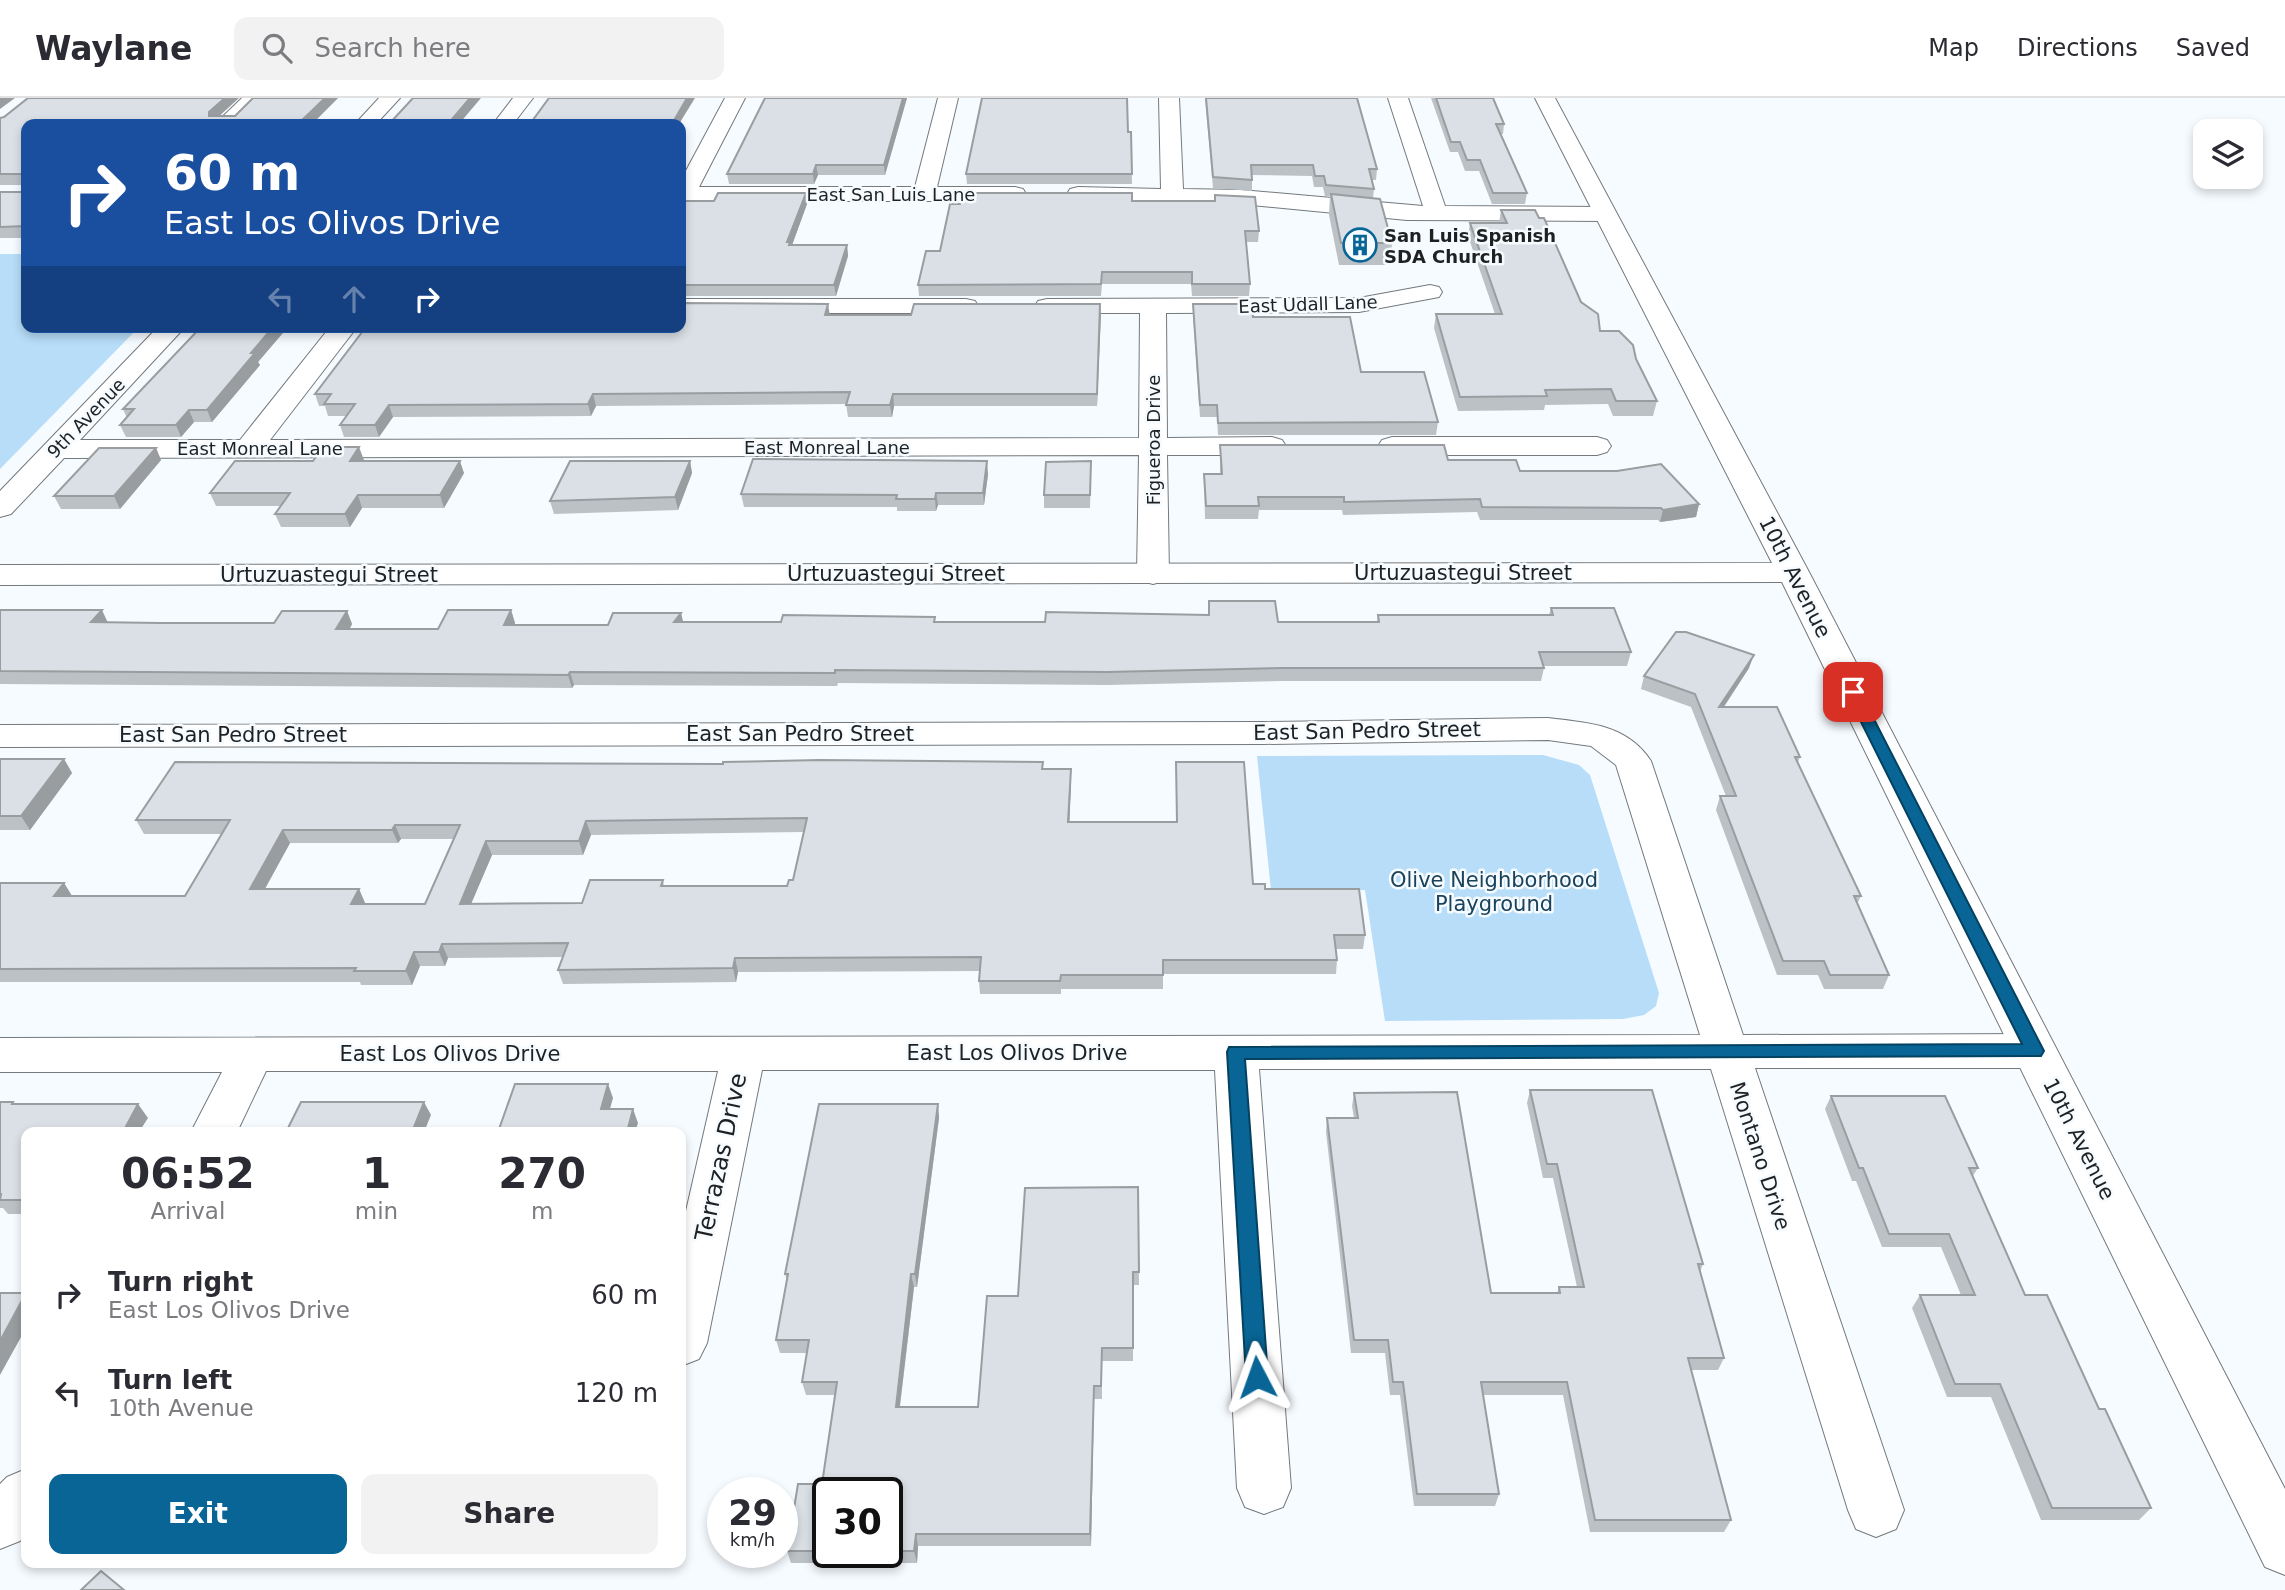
<!DOCTYPE html>
<html lang="en">
<head>
<meta charset="utf-8">
<style>
	:root { --surface:#fff; --page:#f2f2f3; --text:#2b2b33; --muted:#7c7c81; --line:#e1e1e2; --accent:#086595 }
	body { margin:0; font-family:"DejaVu Sans",sans-serif; background:var(--page); color:var(--text); height:100vh; display:flex; flex-direction:column; font-size:26px; white-space:nowrap }
	* { box-sizing:border-box; margin:0 }
	p { font-size:23px; color:var(--muted) }
	.icon { flex:none; width:38px; height:38px; fill:none; stroke:currentColor; stroke-width:2; stroke-linecap:round; stroke-linejoin:round }
	.map { position:relative; flex:1; overflow:hidden }
	.drawer { position:absolute; left:21px; top:1029px; width:665px; height:441px; display:flex; flex-direction:column; background:var(--surface); border-radius:14px; box-shadow:0 4px 10px #0003 }
	.drawer>* { flex:none }
	.guide { position:absolute; left:21px; top:21px; width:665px; height:214px; border-radius:14px; box-shadow:0 4px 10px #0003; background:#1a4fa0; color:#fff; overflow:hidden }
	.buttons { position:absolute; left:2193px; top:21px; display:grid; gap:14px }
	.buttons a { display:grid; place-items:center; width:70px; height:70px; border-radius:14px; background:var(--surface); box-shadow:0 4px 10px #0003; font-size:35px }
	.speed { position:absolute; left:707px; top:1379px; display:flex; gap:14px; font-size:35px; font-weight:700; text-align:center }
	.speed>* { display:grid; place-content:center; width:91px; height:91px; border-radius:50%; background:var(--surface); box-shadow:0 4px 10px #0003; line-height:1 }
	.speed small { font-size:18px; font-weight:400 }
	.speed .limit { border:4px solid #111; border-radius:10px; background:#fff; color:#111 }
	.pin { position:absolute; display:grid; place-items:center; width:60px; height:60px; color:#fff; margin:-30px; border-radius:14px; box-shadow:0 4px 10px #0006 }
	.me { position:absolute; width:77px; margin:-38px; rotate:356deg; stroke-linejoin:round; filter:drop-shadow(0 0 5px #0008) }
	.turn { display:flex; align-items:center; gap:24px; height:147px; padding:0 28px; font-size:32px }
	.turn .icon { width:91px; height:91px; stroke-width:2.5 }
	.turn b { display:block; font-size:49px; line-height:60px }
	.lanes { display:flex; align-items:center; height:66px; padding:0 28px; background:#0003; justify-content:center; gap:35px; direction:ltr }
	.lanes .off { opacity:.35 }
	.eta { display:flex; justify-content:space-evenly; align-items:center; height:119px; text-align:center }
	.eta b { font-size:42px; font-weight:700; line-height:49px }
	.action { display:flex; gap:14px; margin-top:auto; padding:14px 28px }
	.action a { flex:1; height:80px; border-radius:14px; background:var(--accent); color:#fff; font-size:28px; font-weight:700; line-height:80px; text-align:center }
	.action a+a { background:var(--page); color:var(--text) }
	ul { padding:0; list-style:none }
	li { display:flex; align-items:center; gap:21px; height:98px; padding:0 28px }
	li div { flex:1 }
	li b { display:block; font-size:26px }
	li em { font-style:normal }
	header { display:flex; align-items:center; gap:42px; box-sizing:border-box; height:98px; padding:0 35px; background:var(--surface); border-bottom:2px solid var(--line) }
	header strong { font-size:33px }
	nav { display:flex; gap:38px; margin-inline-start:auto; font-size:24px }
	.search { width:490px; height:63px; background:var(--page); display:flex; align-items:center; gap:18px; box-sizing:border-box; padding:0 24px; border-radius:14px; color:var(--muted); font-size:26px }
	.map>svg:first-child { display:block }
	.green { fill:#b7ddf8 }
	.lines { fill:none; stroke-linecap:round; stroke-linejoin:round }
	.minor-casing { stroke:#73797d; stroke-width:2 }
	.major-casing { stroke:#73797d; stroke-width:2 }
	.minor { fill:#fff; fill-rule:evenodd }
	.major { fill:#fff; fill-rule:evenodd }
	.wall { fill:#bbc1c5; fill-rule:evenodd }
	.shaded-wall { fill:#999da0 }
	.building { fill:#dae0e5; stroke:#999da0; stroke-width:2; fill-rule:evenodd }
	.route { fill:#086595; stroke:#054261; stroke-width:2 }
	.labels { text-anchor:middle; dominant-baseline:central; stroke-width:5; stroke-linejoin:round; paint-order:stroke }
	.far-street-label { font-size:18px; fill:#1e2021; stroke:#f6fbff }
	.far-poi-label { font-size:18px; font-weight:bold; fill:#1e2021; stroke:#f6fbff; text-anchor:start }
	.street-label { font-size:21px; fill:#1e2021; stroke:#f6fbff }
	.park-label { font-size:21px; fill:#1a425b; stroke:#f6fbff }
	.near-street-label { font-size:24px; fill:#1e2021; stroke:#f6fbff }
</style>
</head>
<body>
<header>
<strong>Waylane</strong>
<div class="search"><svg class="icon" aria-label="search" viewBox="0 0 24 24"><circle cx="10" cy="10" r="6"/><path d="M15 15l6 6"/></svg>Search here</div>
<nav><a>Map</a><a>Directions</a><a>Saved</a></nav>
</header>
<div class="map">
<svg width="2285" height="1492" viewBox="0 0 2285 1492">
	<rect width="100%" height="100%" fill="#f6fbff"/>
	<g class="green">
		<path d="M0,156H26V229H139L0,371Z"/>
		<path d="M1543,657L1579,667L1590,677L1659,895L1656,908L1644,917L1623,921L1385,923L1365,792H1271L1257,658Z"/>
	</g>
	<g class="lines">
		<defs>
			<g id="minor">
				<path d="M242,0H264L237,26H215Z"/>
				<path d="M379,0H400L376,26H355Z"/>
				<path d="M513,0H533L513,26H493Z"/>
				<path d="M725,0H745L699,89H915L938,0H958L937,89H1015L1023,91L1026,96L1023,101L1015,103H681V82Z"/>
				<path d="M1159,0H1179L1183,91L1241,92L1423,108L1388,0H1408L1445,108L1605,109L1613,111L1616,116L1613,121L1605,123L1407,122L1241,106L1070,101L1067,96L1070,91L1078,89L1161,91Z"/>
				<path d="M1430,187L1439,189L1442,194L1439,199L1359,214L1166,215L1167,340L1272,339L1282,342L1286,348L1282,354L1272,357H1167L1169,476L1164,483L1153,486L1142,483L1137,476L1139,357L64,360L11,416L0,419V393L158,229H185L80,342H240L330,229H357L270,342L1139,340L1140,215H1047L1038,213L1035,208L1038,203L1047,201L1359,200Z"/>
				<path d="M681,201H966L975,203L978,208L975,213L966,215H681Z"/>
				<path d="M1392,339H1597L1607,342L1611,348L1607,354L1597,357H1392L1382,354L1378,348L1382,342Z"/>
				<path d="M1548,620C1588,625 1627,626 1651,663L1743,937L2035,936L2050,941L2057,953L2050,965L2035,970H1755L1904,1412L1896,1431L1876,1439L1856,1431L1848,1412L1711,971H1259L1291,1390L1283,1409L1264,1416L1245,1409L1237,1390L1215,972H762L707,1245L699,1261L681,1268V1135L718,973H266L237,1034H191L222,974H0V940L1700,937L1616,667L1591,648L1548,642L1263,646L0,649V627L1263,624Z"/>
				<path d="M26,1371V1437L20,1443L0,1451V1386L7,1379Z"/>
			</g>
			<path id="major" d="M1535,0H1555L1809,474L2285,1391V1477L2265,1469L1782,484L0,487V467L1772,465Z"/>
		</defs>
		<use href="#minor" class="minor-casing"/>
		<use href="#major" class="major-casing"/>
		<use href="#minor" class="minor"/>
		<use href="#major" class="major"/>
	</g>
	<g class="wall">
		<path d="M253,0H338L312,26H26V140H0V94H23V87H0V20L235,18Z"/>
		<path d="M765,0H907L885,77H818L814,86H729L727,76Z"/>
		<path d="M1205,0H1357L1377,71L1376,82H1372L1374,91L1373,100L1392,145L1390,167H1339L1329,117L1330,98H1325L1323,89H1314L1312,78L1252,77V93L1213,90Z"/>
		<path d="M1431,0H1493L1504,26L1503,36H1501L1527,95L1525,106H1492L1479,73H1465L1458,54H1450Z"/>
		<path d="M1128,34H1131L1132,86H967L966,76Z"/>
		<path d="M806,95L807,106L792,147H847L848,158L836,198H681V103H714Z"/>
		<path d="M1215,97L1259,133L1258,144H1246L1250,186L1249,198H1192L1191,186H1102L1101,198H919L918,187L940,153L1132,103H1214Z"/>
		<path d="M1501,112L1581,204L1600,233L1636,261L1657,303L1653,318H1613L1608,306L1545,307L1544,312L1458,313L1434,230L1436,216H1495L1468,138L1470,125H1499Z"/>
		<path d="M1100,206L1097,308H894L892,319H848L846,306L596,308L591,318L393,319L379,339H344L340,327L346,318H328L325,308H319L315,296L830,217H911Z"/>
		<path d="M1193,206L1253,219L1361,274L1438,324L1436,337H1218L1217,319H1200L1193,217Z"/>
		<path d="M201,229H288L258,264L260,267L212,324H194L181,339H126L120,327L127,320L123,311Z"/>
		<path d="M1220,347L1448,362L1520,373L1699,406L1696,419L1660,424L1658,422H1480L1477,414L1343,417L1342,412H1259L1258,421H1205L1204,376H1220Z"/>
		<path d="M156,350L161,362L120,411H61L54,398Z"/>
		<path d="M364,362L363,363L464,375L444,410H362L350,429H281L275,416L281,408H216L210,395L313,363Z"/>
		<path d="M690,363L692,375L678,412L554,416L550,403Z"/>
		<path d="M988,376L984,407H938L936,413H897V409H744L741,396Z"/>
		<path d="M1091,376L1090,410H1044V397Z"/>
		<path d="M1209,503L1278,524H1377L1378,517H1549L1551,510L1631,554L1627,568H1543L1544,570L1541,583H1281L1107,587L838,585L837,588L574,587L572,590L0,586V512L108,525H274L347,513L352,526L350,531H438L511,512L515,525L514,527H608L681,515L683,524H1045L1208,516Z"/>
		<path d="M1749,570L1724,609L1800,659L1798,664L1861,798L1857,806L1889,877L1883,891H1824L1818,877H1777L1716,712L1720,698H1726L1691,609L1641,591L1644,578Z"/>
		<path d="M0,661H64L72,675L30,732H0Z"/>
		<path d="M1043,664V671L1071,684L1069,724H1177L1176,664L1253,786L1365,837L1363,851H1336L1337,862L1336,876H1163V891H1061V896H980L979,883L980,873L738,874L736,884L563,886L558,872L563,859L448,860L445,868H420L412,887H361L360,884H0V785H64L72,798H185L222,736H144L136,722L723,666ZM804,734L793,782L787,788H664L663,782L582,805L471,806L492,757H583L591,737ZM401,741H454L425,806H364L365,805L359,791H265L290,745H398Z"/>
		<path d="M1530,992L1703,1166L1700,1174L1724,1260L1718,1272H1691L1731,1422L1724,1434H1590L1563,1297H1483L1499,1396L1495,1408H1414L1400,1297H1390L1385,1255H1351L1326,1034L1327,1020H1354L1352,1008L1354,995L1491,1195H1557L1559,1189H1577L1553,1080H1543L1527,1005Z"/>
		<path d="M1831,998L1978,1070L1972,1079L2025,1197L2099,1311L2151,1410L2139,1422H2041L1991,1299H1947L1912,1210L1920,1197H1961L1941,1149H1882L1856,1083H1852L1825,1011Z"/>
		<path d="M0,1004L15,1006L148,1020L26,1034V1116H8L3,1110H0Z"/>
		<path d="M938,1006L939,1020L917,1189H914L900,1309H978L1018,1198L1138,1089L1139,1187H1133V1263H1102V1301H1094L1091,1448H918L917,1465H791L787,1453L822,1386L835,1297H806L802,1284L807,1255H780L776,1242L787,1183L785,1176ZM828,1395H887V1454H828Z"/>
	</g>
	<g class="shaded-wall">
		<path d="M0,0H15L0,11Z"/>
		<path d="M225,0H239L215,22L209,18V14Z"/>
		<path d="M325,0H338L312,26H298Z"/>
		<path d="M470,0H481L459,26H448Z"/>
		<path d="M687,0H695L679,26H672Z"/>
		<path d="M903,0H907L885,77L884,67Z"/>
		<path d="M816,67L818,77L814,86L813,76Z"/>
		<path d="M806,95L807,106L791,150L787,144Z"/>
		<path d="M847,147L848,158L836,198L834,187Z"/>
		<path d="M828,206L830,218L825,217Z"/>
		<path d="M1100,206L1101,218L1097,308V296Z"/>
		<path d="M273,229H288L258,264L260,267L212,324L207,312L251,255Z"/>
		<path d="M593,296L596,308L591,318L588,306Z"/>
		<path d="M893,296L894,308L892,319L890,307Z"/>
		<path d="M389,307L393,319L379,339L375,327Z"/>
		<path d="M189,312L194,324L181,339L176,327Z"/>
		<path d="M359,349L364,362L354,375L350,363Z"/>
		<path d="M156,350L161,362L120,411L114,398Z"/>
		<path d="M460,363L464,375L444,410L440,397Z"/>
		<path d="M690,363L692,375L678,412L675,399Z"/>
		<path d="M987,363L988,376L984,407L983,395Z"/>
		<path d="M936,395L938,407L936,413L935,401Z"/>
		<path d="M358,397L362,410L350,429L345,416Z"/>
		<path d="M1699,406L1696,419L1660,424L1663,412Z"/>
		<path d="M102,512L108,525L91,524Z"/>
		<path d="M511,512L515,525L508,541L504,527Z"/>
		<path d="M347,513L352,526L342,544L336,531Z"/>
		<path d="M681,515L684,528L674,524Z"/>
		<path d="M1754,557L1749,570L1715,622L1719,609Z"/>
		<path d="M570,574L574,587L572,590L568,577Z"/>
		<path d="M64,661L72,675L30,732L21,718Z"/>
		<path d="M1071,671V684L1069,738L1068,724Z"/>
		<path d="M586,723L591,737L583,757L579,743Z"/>
		<path d="M395,727L401,741L398,745L392,732Z"/>
		<path d="M283,732L290,745L257,805L250,791Z"/>
		<path d="M486,743L492,757L465,820L460,806Z"/>
		<path d="M64,785L72,798H54Z"/>
		<path d="M359,791L365,805L358,820L351,806Z"/>
		<path d="M442,846L448,860L445,868L439,854Z"/>
		<path d="M414,854L420,868L412,887L406,873Z"/>
		<path d="M735,860L738,874L736,884L733,870Z"/>
		<path d="M608,986L613,1000L606,1025L601,1011Z"/>
		<path d="M424,1004L431,1017L424,1034H412Z"/>
		<path d="M138,1006L148,1020L139,1034H123Z"/>
		<path d="M938,1006L939,1020L917,1189L915,1176Z"/>
		<path d="M633,1011L638,1025L635,1034H627Z"/>
		<path d="M911,1176L914,1189L898,1322L896,1309Z"/>
		<path d="M26,1196V1230L0,1277V1243Z"/>
		<path d="M1094,1288V1301L1091,1448L1090,1436Z"/>
		<path d="M916,1436L918,1448L917,1465L914,1453Z"/>
	</g>
	<g class="building">
		<path d="M28,0H225L209,14V18H235L253,0H325L298,26H249L253,22H169L164,26H26V128L0,129V94H23V76H0V20L4,19Z"/>
		<path d="M413,0H470L448,26H389Z"/>
		<path d="M549,0H687L672,26H530Z"/>
		<path d="M765,0H903L884,67H816L813,76H727Z"/>
		<path d="M982,0H1127L1128,34H1131L1132,76H966Z"/>
		<path d="M1206,0H1357L1377,71H1369L1374,91L1326,87L1324,78H1315L1313,67H1251L1252,82L1213,79Z"/>
		<path d="M1436,0H1493L1504,26H1496L1527,95H1493L1480,62H1467L1460,44H1451Z"/>
		<path d="M718,95H806L787,144H790L789,147H847L834,187H681V103H714Z"/>
		<path d="M962,95H1132V103H1215V97L1255,99L1259,133H1245L1250,186H1192V174H1102L1101,186L918,187L926,153H940L950,106H960Z"/>
		<path d="M1331,96L1380,101L1392,145H1341Z"/>
		<path d="M1501,112H1535L1539,120H1544L1581,204L1598,216L1600,233H1619L1633,247L1636,261L1657,303H1616L1611,291L1545,292L1547,298L1460,299L1436,216H1502L1470,125H1507Z"/>
		<path d="M681,205L828,206L825,217H911L914,206H1100L1097,296H893L890,307H846L850,294L593,296L588,306L389,307L375,327H340L355,306H324L331,296H315L366,229H681Z"/>
		<path d="M1193,206H1252L1253,219H1350L1361,274H1424L1438,324L1218,325L1217,307H1200Z"/>
		<path d="M201,229H273L251,255H255L207,312H189L176,327H120L134,311H123Z"/>
		<path d="M1220,347H1444L1448,362H1516L1520,373H1617L1661,366L1699,406L1663,412L1661,410L1482,409L1480,401L1344,404V399H1258L1259,408H1206L1204,376H1222Z"/>
		<path d="M323,349H359L350,363H460L440,397H358L345,416H275L290,395H210L235,363H313Z"/>
		<path d="M99,350H156L114,398H54Z"/>
		<path d="M753,361L987,363L983,395H936L935,401H896L897,397L741,396Z"/>
		<path d="M570,363H690L675,399L550,403Z"/>
		<path d="M1091,363L1090,397H1044L1046,364Z"/>
		<path d="M1209,503H1275L1278,524H1379L1378,517H1553L1551,510H1614L1631,554H1539L1544,570H1282L1107,574L835,572V575L570,574L568,577L0,573V512H102L91,524L161,525H274L282,513H347L336,531H438L448,512H511L504,527H608L613,515H681L674,524H781L783,517L935,519L934,524H1045L1046,514L1209,517Z"/>
		<path d="M1676,534H1686L1754,557L1719,609H1777L1800,659H1795L1861,798H1854L1889,877H1830L1824,863H1783L1720,698H1736L1695,596L1644,578Z"/>
		<path d="M0,661H64L21,718H0Z"/>
		<path d="M820,662L1043,664L1042,671H1071L1068,724H1177L1176,664H1244L1253,786H1265V791H1359L1365,837H1334L1337,862H1163V877H1061L1060,883H979L981,859L735,860L733,870L558,872L568,845L442,846L439,854H414L406,873H354L356,870L0,871V785H64L54,798H185L230,722H136L175,664L723,666V664ZM807,720L793,782H789L787,788H661L663,782H590L582,805L460,806L486,743H579L586,723ZM395,727H460L425,806H351L359,791H250L283,732H392Z"/>
		<path d="M515,986H608L601,1011H633L627,1034H498Z"/>
		<path d="M1530,992H1652L1703,1166H1698L1724,1260H1688L1731,1422H1595L1567,1284H1481L1499,1396H1417L1403,1284H1393L1388,1242H1354L1327,1020H1358L1354,995L1457,994L1491,1195H1560L1559,1189H1584L1557,1066H1547Z"/>
		<path d="M1831,998H1945L1978,1070H1969L2025,1197H2047L2099,1311H2105L2151,1410H2052L2000,1286H1955L1920,1197H1975L1949,1136H1889L1863,1070H1859Z"/>
		<path d="M0,1004H13L12,1006H138L123,1034H26V1102H0L1,1096H0Z"/>
		<path d="M301,1004H424L412,1034H286Z"/>
		<path d="M819,1006H938L915,1176H911L896,1309H978L987,1198H1018L1025,1090L1138,1089L1139,1174H1133V1250H1102L1101,1288H1094L1090,1436H916L914,1453H887V1395H828V1453H787L798,1386H822L837,1284H802L809,1242H776L788,1176H785Z"/>
		<path d="M0,1195H26L0,1243Z"/>
		<path d="M101,1473L124,1492H81Z"/>
	</g>
	<path class="route" d="M1853,590L1860,594L2044,953L2041,958L1245,961L1268,1279L1264,1286L1257,1289L1249,1286L1246,1279L1227,954L1229,949L2022,946L1846,594Z"/>
	<defs>
		<symbol id="building-ring" viewBox="-11 -11 22 22"><circle r="9.5" fill="#f6fbff" stroke="#086595" stroke-width="1.5"/><path d="M-4-6H4V6H1V3H-1V6H-4ZM-2.5-4.3h1.7v1.8h-1.7ZM.8-4.3h1.7v1.8H.8ZM-2.5-1h1.7V.8h-1.7ZM.8-1h1.7V.8H.8Z" fill="#086595"/></symbol>
	</defs>
	<g fill-rule="evenodd">
		<use href="#building-ring" x="1341" y="128" width="38" height="38"/>
	</g>
	<g class="labels">
		<g class="far-street-label">
			<text x="891" y="96">East San Luis Lane</text>
			<text transform="translate(1308 206) rotate(-2)">East Udall Lane</text>
			<text transform="translate(86 320) rotate(-46)">9th Avenue</text>
			<text transform="translate(1153 342) rotate(-90)">Figueroa Drive</text>
			<text x="827" y="349">East Monreal Lane</text>
			<text x="260" y="350">East Monreal Lane</text>
		</g>
		<g class="far-poi-label">
			<text x="1384" y="137">San Luis Spanish<tspan x="1384" dy="21">SDA Church</tspan></text>
		</g>
		<g class="street-label">
			<text x="1463" y="475">Urtuzuastegui Street</text>
			<text x="896" y="476">Urtuzuastegui Street</text>
			<text x="329" y="477">Urtuzuastegui Street</text>
			<text transform="translate(1795 479) rotate(63)">10th Avenue</text>
			<text transform="translate(1367 633) rotate(-1)">East San Pedro Street</text>
			<text x="800" y="636">East San Pedro Street</text>
			<text x="233" y="637">East San Pedro Street</text>
			<text x="1017" y="955">East Los Olivos Drive</text>
			<text x="450" y="956">East Los Olivos Drive</text>
			<text transform="translate(2079 1041) rotate(63)">10th Avenue</text>
			<text transform="translate(1760 1058) rotate(72)">Montano Drive</text>
		</g>
		<g class="park-label">
			<text x="1494" y="782">Olive Neighborhood<tspan x="1494" dy="24">Playground</tspan></text>
		</g>
		<g class="near-street-label">
			<text transform="translate(721 1059) rotate(-78)">Terrazas Drive</text>
		</g>
	</g>
</svg>
<div class="buttons">
<a><svg class="icon" aria-label="layers" viewBox="0 0 24 24"><path d="M12 4l9 5-9 5-9-5zM3 14l9 5 9-5"/></svg></a>
</div>
<div class="speed"><div>29<small>km/h</small></div><div class="limit">30</div></div>
<div class="pin" style="left:1853px;top:594px;background:#d93025"><svg class="icon" aria-label="arrive" viewBox="0 0 24 24"><path d="M6 21V4h12l-3 4 3 4H6"/></svg></div>
<svg class="me" style="left:1257px;top:1279px" viewBox="-20 -20 40 40"><path d="M0-17L14 15 0 8-14 15z" fill="#086595" stroke="#fff" stroke-width="4"/></svg>
<div class="guide">
<div class="turn"><svg class="icon" aria-label="right" viewBox="0 0 24 24"><path d="M7 20v-9h11M14 6l5 5-5 5"/></svg><div><b>60 m</b>East Los Olivos Drive</div></div>
<div class="lanes"><svg class="icon off" aria-label="left" viewBox="0 0 24 24"><path d="M17 20v-9H6M10 6l-5 5 5 5"/></svg><svg class="icon off" aria-label="ahead" viewBox="0 0 24 24"><path d="M12 20V5M6 11l6-6 6 6"/></svg><svg class="icon" aria-label="right" viewBox="0 0 24 24"><path d="M7 20v-9h11M14 6l5 5-5 5"/></svg></div>
</div>
<section class="drawer">
<div class="eta">
<div><b>06:52</b><p>Arrival</p></div>
<div><b>1</b><p>min</p></div>
<div><b>270</b><p>m</p></div>
</div>
<ul>
<li><svg class="icon" aria-label="right" viewBox="0 0 24 24"><path d="M7 20v-9h11M14 6l5 5-5 5"/></svg><div><b>Turn right</b><p>East Los Olivos Drive</p></div><em>60 m</em></li>
<li><svg class="icon" aria-label="left" viewBox="0 0 24 24"><path d="M17 20v-9H6M10 6l-5 5 5 5"/></svg><div><b>Turn left</b><p>10th Avenue</p></div><em>120 m</em></li>
</ul>
<div class="action"><a>Exit</a><a>Share</a></div>
</section>
</div>
</body>
</html>
